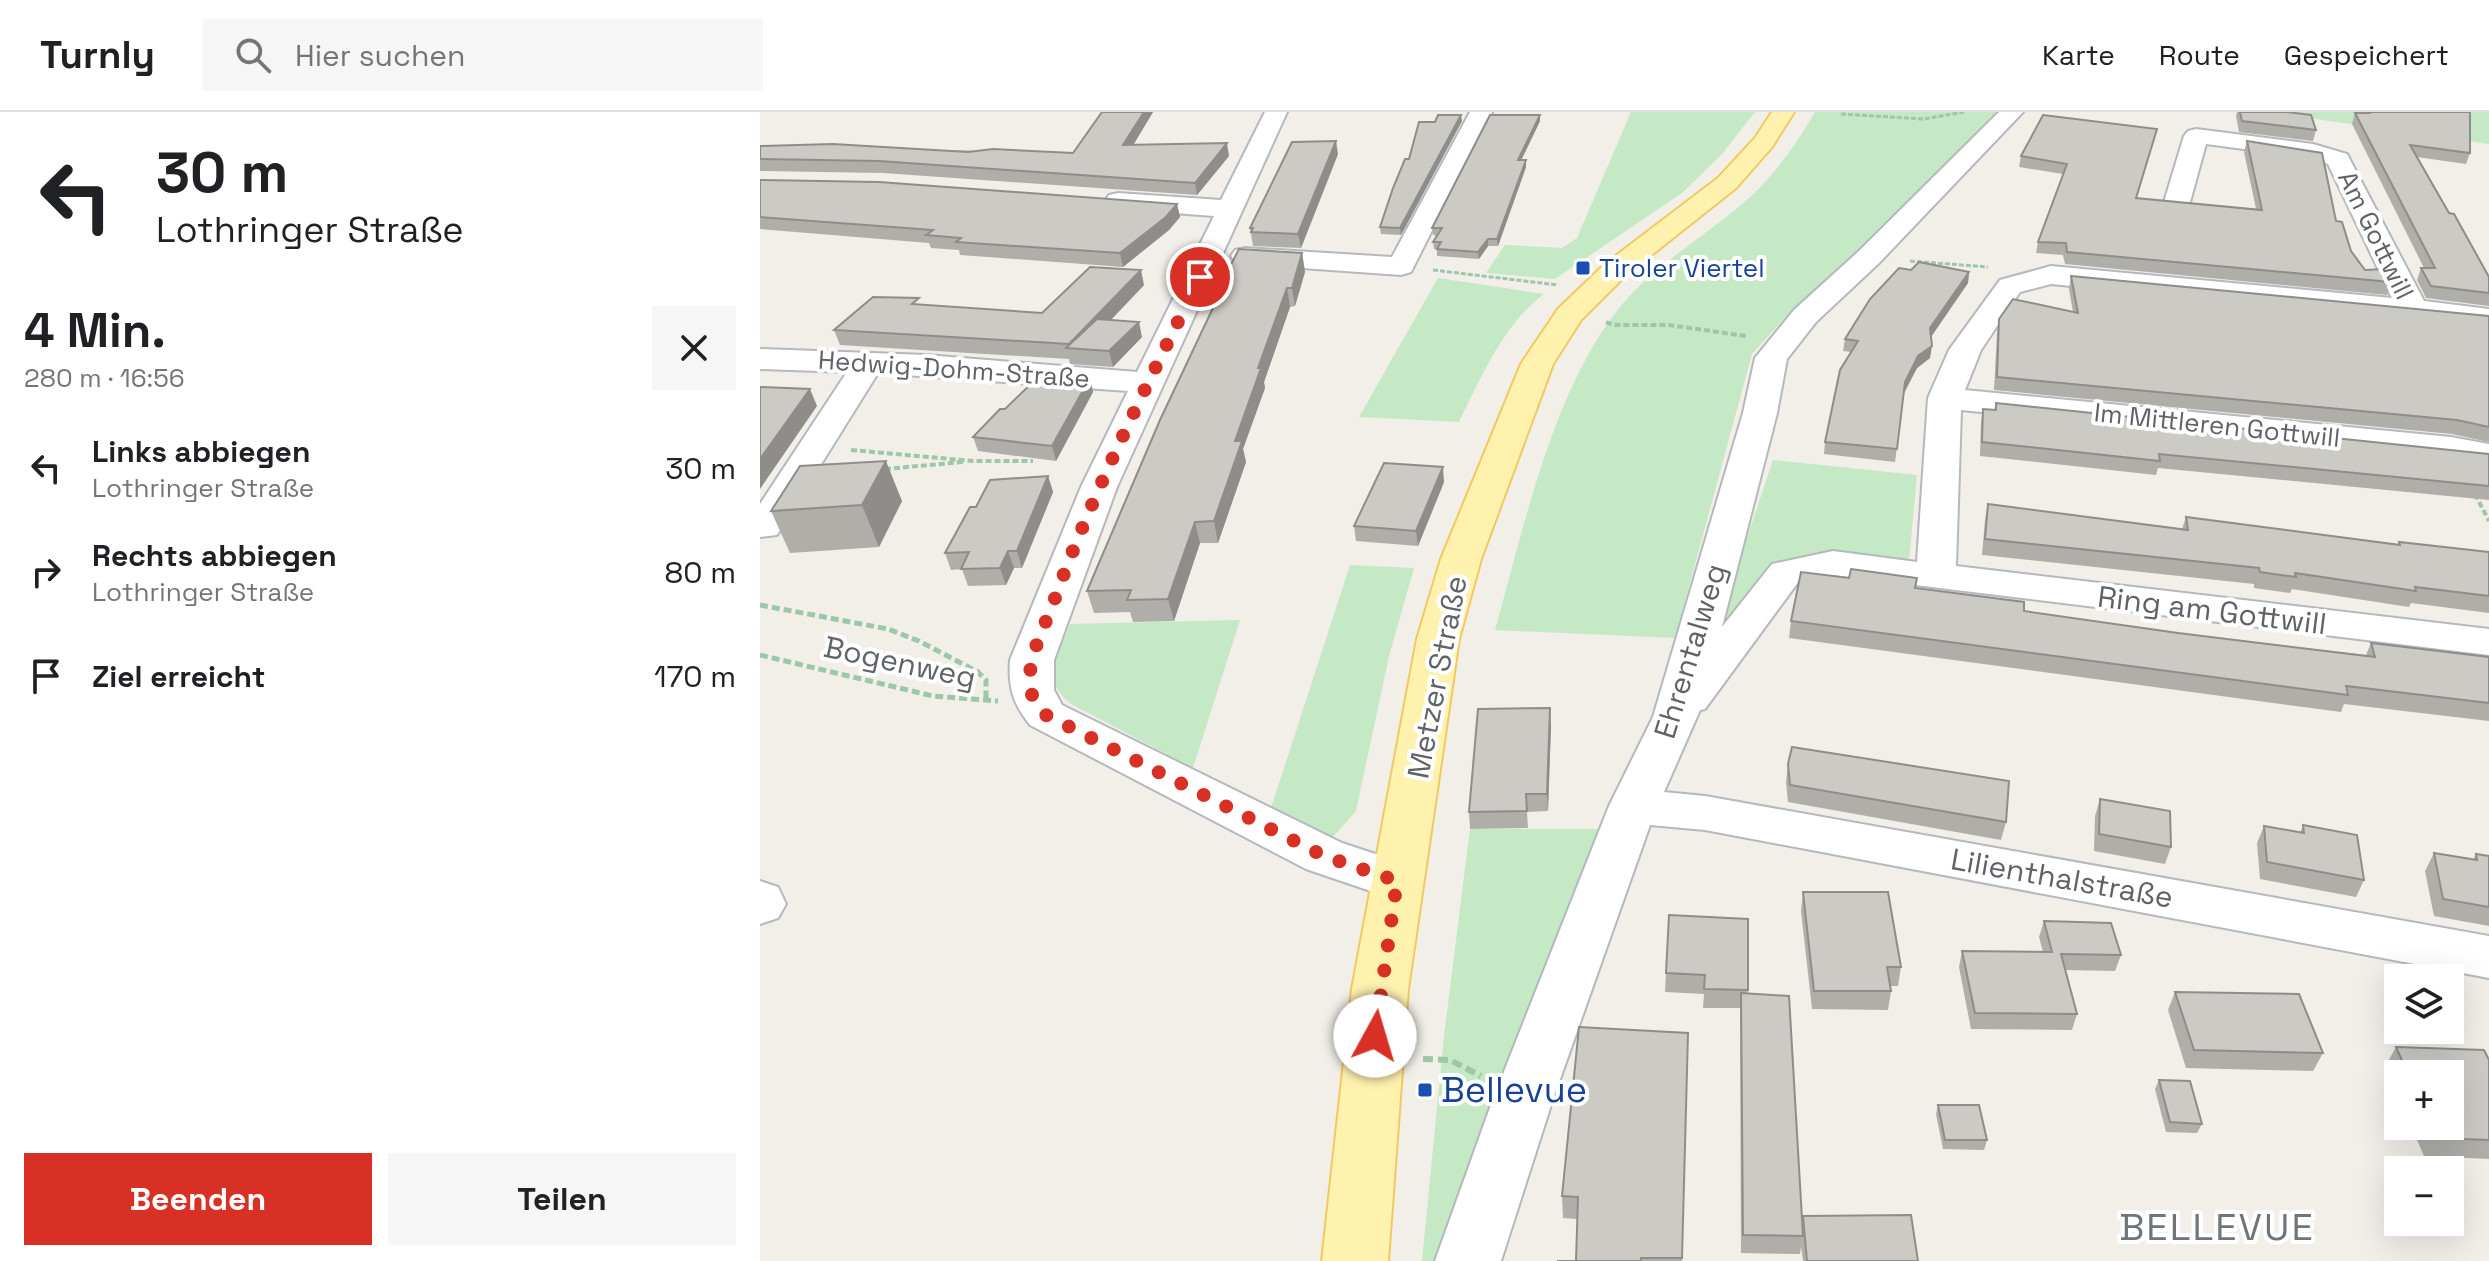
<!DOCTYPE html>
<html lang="de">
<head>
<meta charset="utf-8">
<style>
	:root { --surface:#fff; --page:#f6f6f6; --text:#202124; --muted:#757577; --line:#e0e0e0; --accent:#d93025 }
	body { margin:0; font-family:"Space Grotesk",sans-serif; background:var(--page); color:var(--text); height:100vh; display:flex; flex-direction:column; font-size:30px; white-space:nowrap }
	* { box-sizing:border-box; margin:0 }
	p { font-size:26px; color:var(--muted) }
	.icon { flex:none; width:44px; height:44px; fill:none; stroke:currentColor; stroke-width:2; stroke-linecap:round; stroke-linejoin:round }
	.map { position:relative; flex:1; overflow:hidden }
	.sheet { display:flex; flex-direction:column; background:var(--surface); width:760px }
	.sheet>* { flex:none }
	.hud { background:#fff; color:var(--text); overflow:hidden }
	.fabs { position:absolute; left:1624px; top:852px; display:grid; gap:16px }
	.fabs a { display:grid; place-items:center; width:80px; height:80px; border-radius:0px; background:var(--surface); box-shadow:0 8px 32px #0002; font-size:40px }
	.pin { position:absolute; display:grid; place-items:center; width:68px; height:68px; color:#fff; margin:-34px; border:4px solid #fff; border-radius:50%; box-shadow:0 2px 8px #0007 }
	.me { position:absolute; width:88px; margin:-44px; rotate:6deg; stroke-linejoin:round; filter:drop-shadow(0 0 6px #0008) }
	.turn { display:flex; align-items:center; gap:28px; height:168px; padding:0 24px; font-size:36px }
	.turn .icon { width:104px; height:104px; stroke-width:2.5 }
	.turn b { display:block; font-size:56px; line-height:68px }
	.round { display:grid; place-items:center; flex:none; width:84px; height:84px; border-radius:0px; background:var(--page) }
	.summary { display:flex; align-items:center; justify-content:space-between; height:136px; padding:0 24px }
	h1 { font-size:48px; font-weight:700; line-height:60px }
	.button { display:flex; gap:16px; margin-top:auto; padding:16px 24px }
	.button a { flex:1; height:92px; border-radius:0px; background:var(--accent); color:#fff; font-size:32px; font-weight:700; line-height:92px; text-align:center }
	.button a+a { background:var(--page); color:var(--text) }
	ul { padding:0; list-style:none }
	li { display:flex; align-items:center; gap:24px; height:104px; padding:0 24px }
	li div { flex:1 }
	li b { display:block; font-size:30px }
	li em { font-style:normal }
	header { display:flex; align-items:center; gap:48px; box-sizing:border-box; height:112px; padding:0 40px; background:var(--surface); border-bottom:2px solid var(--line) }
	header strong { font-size:38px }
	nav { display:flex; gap:44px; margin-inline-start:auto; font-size:28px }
	.search { width:560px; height:72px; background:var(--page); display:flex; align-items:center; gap:20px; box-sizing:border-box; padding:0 28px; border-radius:0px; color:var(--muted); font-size:30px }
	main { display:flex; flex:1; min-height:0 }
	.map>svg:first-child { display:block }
	.green { fill:#c5e8c5 }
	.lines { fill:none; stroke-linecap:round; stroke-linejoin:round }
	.minor-casing { stroke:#b5b8bc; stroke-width:4 }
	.major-casing { stroke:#f2c960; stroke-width:4 }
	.path-far3 { stroke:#9cc7a9; stroke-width:3; stroke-dasharray:5 2; stroke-linecap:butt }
	.path-far2 { stroke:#9cc7a9; stroke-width:4; stroke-dasharray:6 3; stroke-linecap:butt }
	.path-far1 { stroke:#9cc7a9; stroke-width:5; stroke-dasharray:8 4; stroke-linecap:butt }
	.path { stroke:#9cc7a9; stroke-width:6; stroke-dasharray:10 5; stroke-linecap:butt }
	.minor { fill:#fff; fill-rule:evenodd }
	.major { fill:#fff2af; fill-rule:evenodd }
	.wall { fill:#afaea9 }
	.shaded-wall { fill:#8f8d8a }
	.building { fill:#cccac5; stroke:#8f8d8a; stroke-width:2 }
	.route { stroke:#d93025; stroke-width:14; stroke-dasharray:0 25.2 }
	.transit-dot { fill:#1a4fb4; stroke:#fff; stroke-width:3 }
	.labels { text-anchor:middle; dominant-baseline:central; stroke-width:8; stroke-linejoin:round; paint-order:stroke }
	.far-street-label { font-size:26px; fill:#5f6368; stroke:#fff }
	.far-transit-label { font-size:26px; fill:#164399; stroke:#fff; text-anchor:start }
	.street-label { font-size:30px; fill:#5f6368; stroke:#fff }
	.near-transit-label { font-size:36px; fill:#164399; stroke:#fff; text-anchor:start }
	.near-neighbourhood-label { font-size:38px; letter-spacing:2px; fill:#70757a; stroke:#fff }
</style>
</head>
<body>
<header>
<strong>Turnly</strong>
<div class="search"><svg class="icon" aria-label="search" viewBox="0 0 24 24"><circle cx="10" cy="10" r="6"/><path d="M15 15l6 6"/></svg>Hier suchen</div>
<nav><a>Karte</a><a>Route</a><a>Gespeichert</a></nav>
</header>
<main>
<section class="sheet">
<div class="hud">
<div class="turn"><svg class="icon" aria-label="left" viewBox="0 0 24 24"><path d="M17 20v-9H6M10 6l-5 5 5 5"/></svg><div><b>30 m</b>Lothringer Straße</div></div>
</div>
<div class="summary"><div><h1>4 Min.</h1><p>280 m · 16:56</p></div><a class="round"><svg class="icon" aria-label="close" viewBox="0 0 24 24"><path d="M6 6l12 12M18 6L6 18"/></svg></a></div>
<ul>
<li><svg class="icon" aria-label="left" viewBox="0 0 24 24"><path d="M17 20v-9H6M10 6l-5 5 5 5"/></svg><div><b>Links abbiegen</b><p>Lothringer Straße</p></div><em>30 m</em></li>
<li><svg class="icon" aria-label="right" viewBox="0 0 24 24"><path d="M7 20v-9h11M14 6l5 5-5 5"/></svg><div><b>Rechts abbiegen</b><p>Lothringer Straße</p></div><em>80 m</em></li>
<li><svg class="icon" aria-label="arrive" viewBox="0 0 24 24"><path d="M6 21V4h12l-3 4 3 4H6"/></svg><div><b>Ziel erreicht</b></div><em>170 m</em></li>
</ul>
<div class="button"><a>Beenden</a><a>Teilen</a></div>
</section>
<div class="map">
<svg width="1729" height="1149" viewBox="0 0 1729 1149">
	<rect width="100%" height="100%" fill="#f1efe8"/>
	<g class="green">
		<path d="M871,0H995L962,42L922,81L795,167L726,161L745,133L802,136L817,126Z"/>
		<path d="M1055,0H1238L1100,137L1030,200L992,242L915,526L735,518C764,415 795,267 867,187C899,151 943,125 980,94C1011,68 1035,35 1055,0Z"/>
		<path d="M1522,0H1729V32L1521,2Z"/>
		<path d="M678,166L784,182C742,214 722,264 699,310L599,305Z"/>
		<path d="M1013,348L1157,363L1149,449L1017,452L1002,463L955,522Z"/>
		<path d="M590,453L654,456L629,544L596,699L572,726L511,696Z"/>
		<path d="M480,508L433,656L311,592C278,566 298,544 310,512Z"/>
		<path d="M710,717H844L744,961L674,1149H662L684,924Z"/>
	</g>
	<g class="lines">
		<defs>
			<g id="minor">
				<path d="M505,0H527L357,375L294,548V578L302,593L582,731L655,755L663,769L655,783L637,788L546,757L270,613C253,592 248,575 250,548L321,375L368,279L118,261L17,423L0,425V392L87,260L0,257V237L166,243L377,260L454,104L358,97L349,95L345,89L349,83L358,81L461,88Z"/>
				<path d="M710,0H732L651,160L641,163L485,152L475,150L471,144L475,138L485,136L632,145Z"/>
				<path d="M1239,0H1263L1119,151L1056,210L1027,247L1017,301L962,515L1012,452L1073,439L1157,450L1168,286L1189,238L1240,168L1291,154L1632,186L1568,52L1550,46L1446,32L1430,90L1426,96H1408L1404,90L1424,24L1428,19L1436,17L1553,32L1587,42L1664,189L1729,197V215L1291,172L1260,180L1221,238L1205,278L1691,325L1729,332V354L1691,347L1201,298L1196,454L1729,517V543L1073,463L1039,469L945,597L940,598L904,680L945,684L1729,824V866L945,718L890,713L792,990L741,1149H675L732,990L849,694L893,605L983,301L995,246L1034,198L1099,139Z"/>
				<path d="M0,769L18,775L26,792L18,806L0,812Z"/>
			</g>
			<path id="major" d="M1012,0H1034L1012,35L976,76L865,164L821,208L793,252L721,447L699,527L648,877L628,1149H562L592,877L657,527L681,447L761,252L798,197L845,152L958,66L995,26Z"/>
		</defs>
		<use href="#minor" class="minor-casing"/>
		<use href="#major" class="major-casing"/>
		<g class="path-far3">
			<path d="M1081,2L1164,7L1204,0"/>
			<path d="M1150,149L1228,155"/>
			<path d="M673,158L798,173"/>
		</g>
		<g class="path-far2">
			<path d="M846,210L853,213H909L986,224"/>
			<path d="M91,338L213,349H273"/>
			<path d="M125,357L203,350"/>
			<path d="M1715,382L1729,409"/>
		</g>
		<g class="path-far1">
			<path d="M0,493L128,517L159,529L218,560L226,568V589"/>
			<path d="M0,543L173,584L238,589"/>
		</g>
		<path class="path" d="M663,947L690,948L721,964"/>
		<use href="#minor" class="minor"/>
		<use href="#major" class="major"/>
	</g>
	<g class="wall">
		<path d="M342,0H393L373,33L469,44L437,83L123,61L0,59V34L313,41Z"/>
		<path d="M1477,0H1527L1556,18L1553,29L1479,20L1476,4Z"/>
		<path d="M1595,1L1710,41L1706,52L1657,45L1689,101L1729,165V194L1666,186L1657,168L1661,156H1664L1592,12Z"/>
		<path d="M780,3V9L761,48L766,55L738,134H728L719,147L677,144V137H674L673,130L677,124L673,123L672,116Z"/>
		<path d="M702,9L641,123L621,122L620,115L649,47Z"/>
		<path d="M1394,27L1377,86L1496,97L1484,40L1487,29L1576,109L1591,139L1605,158L1631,170L1627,183L1305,152L1303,143L1276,141L1278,130L1303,62L1259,55L1261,44Z"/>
		<path d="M578,42L541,136L493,134L490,116Z"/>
		<path d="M0,68L417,92L420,105L409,118L363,155L200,143L199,138L171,136L169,131L0,117Z"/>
		<path d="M542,141L545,160L535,194L530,195L504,270L505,276L483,337L486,350L458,431H440L414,509L373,510L370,500L334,501L327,479L467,166L466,162Z"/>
		<path d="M1151,158L1209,160L1208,171L1171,224L1170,246L1157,256L1144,282L1135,350L1064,342L1065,330L1091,240L1083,239L1085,227Z"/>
		<path d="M1311,164L1729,204V330L1692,322L1234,278L1237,220L1239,207L1313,200L1309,177Z"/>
		<path d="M384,173L351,208L382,225L353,255L310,252L309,247L80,233L74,218L161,193L282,201Z"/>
		<path d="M330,266L333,280L296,349L218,339L213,325Z"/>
		<path d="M1236,291L1729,342V388L1398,356L1396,363L1220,344L1221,310L1223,297L1234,298Z"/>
		<path d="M288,364L293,380L262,456H254L246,473L208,474L202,457L191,458L185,441L216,395Z"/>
		<path d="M684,370L658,434L596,429L594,414Z"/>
		<path d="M142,389L119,435L30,441L11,399Z"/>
		<path d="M1228,392L1422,417L1426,405L1638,432L1639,430L1729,440V501L1651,491L1649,495L1532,477L1530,481L1494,476V472L1222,443L1225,408Z"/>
		<path d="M1155,476L1264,499L1418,521L1606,543L1611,531L1729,545V609L1584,592L1581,600L1029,526L1031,509Z"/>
		<path d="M791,613L788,699L767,700L768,716L710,717L709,700Z"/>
		<path d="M1028,652L1246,710L1241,728L1028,690L1026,670Z"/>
		<path d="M1340,687L1411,735L1405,752L1334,739L1335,704Z"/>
		<path d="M1543,713L1604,768L1596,785L1500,767L1497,731L1504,714L1540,721Z"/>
		<path d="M1674,741L1713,748L1716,742L1729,744V814L1674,804L1665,759Z"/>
		<path d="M1043,780L1141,855L1138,874H1130L1131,879L1128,898L1052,897L1041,799Z"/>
		<path d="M909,803L988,807V882L1042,1109L1158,1149H1043L1041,1135L1040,1142L981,1141L980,896H943L944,882L905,880Z"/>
		<path d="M1284,809L1361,843L1355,859L1305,858L1317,902L1312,918L1211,917L1199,855L1202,839L1283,840L1279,825Z"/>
		<path d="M1415,880L1563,941L1553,959L1426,956L1408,898Z"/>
		<path d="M928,921L922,1149H797H816L817,1107L803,1106L802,1084Z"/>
		<path d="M1636,935L1729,948V1047L1664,1044L1651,1014H1690V962H1638V983L1626,953Z"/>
		<path d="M1399,968L1442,1012L1437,1021L1406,1020L1395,977Z"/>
		<path d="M1178,993L1227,1028L1224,1038L1183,1037L1176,1002Z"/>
	</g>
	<g class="shaded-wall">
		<path d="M384,0H393L366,45L363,33Z"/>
		<path d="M701,3L702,9L641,123L640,116Z"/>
		<path d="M780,3V9L758,55V48Z"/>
		<path d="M576,29L578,42L541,136L538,122Z"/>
		<path d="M467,31L469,44L437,83L435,71Z"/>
		<path d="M766,48V55L738,134L737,127Z"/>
		<path d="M417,92L420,105L409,118L363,155L360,141Z"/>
		<path d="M728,127V134L719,147L718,140Z"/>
		<path d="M542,141L545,160L535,194L532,176Z"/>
		<path d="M381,158L384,173L323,237L310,236L309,232Z"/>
		<path d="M1209,160L1208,171L1169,228L1170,216Z"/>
		<path d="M527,176L530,195L504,270L505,276L483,337L486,350L458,431L454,409L475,329L498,256Z"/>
		<path d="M379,210L382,225L353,255L349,239Z"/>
		<path d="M1172,234L1170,246L1157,256L1143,282L1145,270L1158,244Z"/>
		<path d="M330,266L333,280L296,349L292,334Z"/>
		<path d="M50,277L57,294L0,377V347Z"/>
		<path d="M126,349L142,389L119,435L102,393Z"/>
		<path d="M683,355L684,370L658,434L656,419Z"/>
		<path d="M288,364L293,380L262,456L257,439Z"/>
		<path d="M435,410L440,431L414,509L408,487Z"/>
		<path d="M248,439L254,456L246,473L240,456Z"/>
		<path d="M790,596L791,613L788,699L787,682Z"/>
	</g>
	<g class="building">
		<path d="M342,0H384L363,33L467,31L435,71L119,49L0,47V34L73,32L208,40L233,37L313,41Z"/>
		<path d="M1480,0H1527L1551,3L1556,18L1482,9Z"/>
		<path d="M1611,0H1710V41L1650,33L1689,101L1694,102L1729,165V181L1671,174L1661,156H1675L1595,1H1610Z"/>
		<path d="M678,3H701L640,116L620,115L633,76L645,47H649L659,10H675Z"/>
		<path d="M730,3H780L758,48H766L737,127H728L718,140L677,137L681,130H673L682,116H672Z"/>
		<path d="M1283,3L1397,17L1376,86L1502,98L1487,29L1562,41L1576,109L1582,110L1591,139L1605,158L1625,157L1631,170L1307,140L1306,131L1278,130L1307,52L1261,44Z"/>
		<path d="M576,29L538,122L491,120L493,116H490L532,30Z"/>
		<path d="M0,68L119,70L417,92L406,105L360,141L196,130L201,126L166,123L173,118L0,105Z"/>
		<path d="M479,137L542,141L532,176H527L498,256H501L475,329H482L454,409L435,410L408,487L367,488L371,478L327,479L400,308L469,162H466Z"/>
		<path d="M1159,150L1209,160L1170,216L1172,234L1158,244L1145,270L1137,337L1065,330L1080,258L1098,229L1085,227L1110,187L1139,156L1151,158Z"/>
		<path d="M330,155L381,158L309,232L74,218L113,185L159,186L152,192L282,201Z"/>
		<path d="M1311,164L1729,204V315L1697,308L1237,265L1239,207L1253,187L1318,201Z"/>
		<path d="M337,207L379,210L349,239L306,236Z"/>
		<path d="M281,262L330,266L292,334L213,325L240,297H245Z"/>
		<path d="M0,275L50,277L0,347Z"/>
		<path d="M1236,291L1729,342V374L1399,342L1400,349L1222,330L1223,297L1236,298Z"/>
		<path d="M126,349L102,393L11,399L40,354Z"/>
		<path d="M624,351L683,355L656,419L594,414Z"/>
		<path d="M288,364L257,439H248L240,456L201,457L209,440L185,441L210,395H216L230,368Z"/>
		<path d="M1228,392L1428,418L1426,405L1640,433L1639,430L1729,440V484L1655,475L1656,479L1535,461L1536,465L1500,460L1499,456L1225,427Z"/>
		<path d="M1091,457L1157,466L1155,476L1264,490V499L1418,521L1615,545L1611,531L1729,545V591L1586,574L1588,583L1031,509L1041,460L1089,466Z"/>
		<path d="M790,596L787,682H766L767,699L709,700L718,597Z"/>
		<path d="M1032,635L1249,669L1246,710L1030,673L1028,652Z"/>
		<path d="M1340,687L1410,699L1411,735L1339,722Z"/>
		<path d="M1543,713L1597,723L1604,768L1507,750L1504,714L1544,721Z"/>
		<path d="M1674,741L1717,748L1716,742L1729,744V795L1683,787Z"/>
		<path d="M1043,780H1128L1141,855H1127L1131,879H1054Z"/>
		<path d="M909,803L988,807V878L944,877L945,863L906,861Z"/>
		<path d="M1284,809L1351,811L1361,843L1301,842L1317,902L1215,901L1202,839L1292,840Z"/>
		<path d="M1415,880L1539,882L1563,941L1434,938Z"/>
		<path d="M981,881L1029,884L1043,1124L983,1123Z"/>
		<path d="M819,915L928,921L922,1146H881V1149H797H816L818,1085L802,1084Z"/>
		<path d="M1636,935L1724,938L1729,948V1028L1675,1026L1670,1014H1690V962H1648Z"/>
		<path d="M1399,968L1430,969L1442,1012L1410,1010Z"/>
		<path d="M1178,993H1219L1227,1028H1185Z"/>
		<path d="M1151,1103L1158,1149H1047L1043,1104Z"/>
	</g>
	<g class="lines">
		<path class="route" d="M440,165C388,271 334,377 294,489C285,514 268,544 270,571C270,585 277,592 286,603L564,744L637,769L615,924"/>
	</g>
	<g class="transit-dot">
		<rect x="815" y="148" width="16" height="16" rx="4"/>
		<rect x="657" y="970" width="16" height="16" rx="4"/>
	</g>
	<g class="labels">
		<g class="far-street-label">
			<text transform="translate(1616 123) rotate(64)">Am Gottwill</text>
			<text transform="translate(194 257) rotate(4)">Hedwig-Dohm-Straße</text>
			<text transform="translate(1457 313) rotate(6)">Im Mittleren Gottwill</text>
		</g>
		<g class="far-transit-label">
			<text x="839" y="156">Tiroler Viertel</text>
		</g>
		<g class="street-label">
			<text transform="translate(1452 498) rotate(7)">Ring am Gottwill</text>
			<text transform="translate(930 539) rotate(-73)">Ehrentalweg</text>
			<text transform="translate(140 550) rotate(12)">Bogenweg</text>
			<text transform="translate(677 565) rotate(-79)">Metzer Straße</text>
			<text transform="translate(1302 766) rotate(10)">Lilienthalstraße</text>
		</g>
		<g class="near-transit-label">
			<text x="681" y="978">Bellevue</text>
		</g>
		<g class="near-neighbourhood-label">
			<text x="1457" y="1115">BELLEVUE</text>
		</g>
	</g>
</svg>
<div class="fabs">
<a><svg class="icon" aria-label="layers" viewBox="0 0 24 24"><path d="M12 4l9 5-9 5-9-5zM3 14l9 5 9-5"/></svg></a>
<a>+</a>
<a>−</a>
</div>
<div class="pin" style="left:440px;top:165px;background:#d93025"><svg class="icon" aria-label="arrive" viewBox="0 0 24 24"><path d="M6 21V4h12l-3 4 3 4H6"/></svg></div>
<svg class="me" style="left:615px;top:924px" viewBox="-20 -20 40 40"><circle r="19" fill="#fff"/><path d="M0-13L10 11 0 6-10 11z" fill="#d93025"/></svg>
</div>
</main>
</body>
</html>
